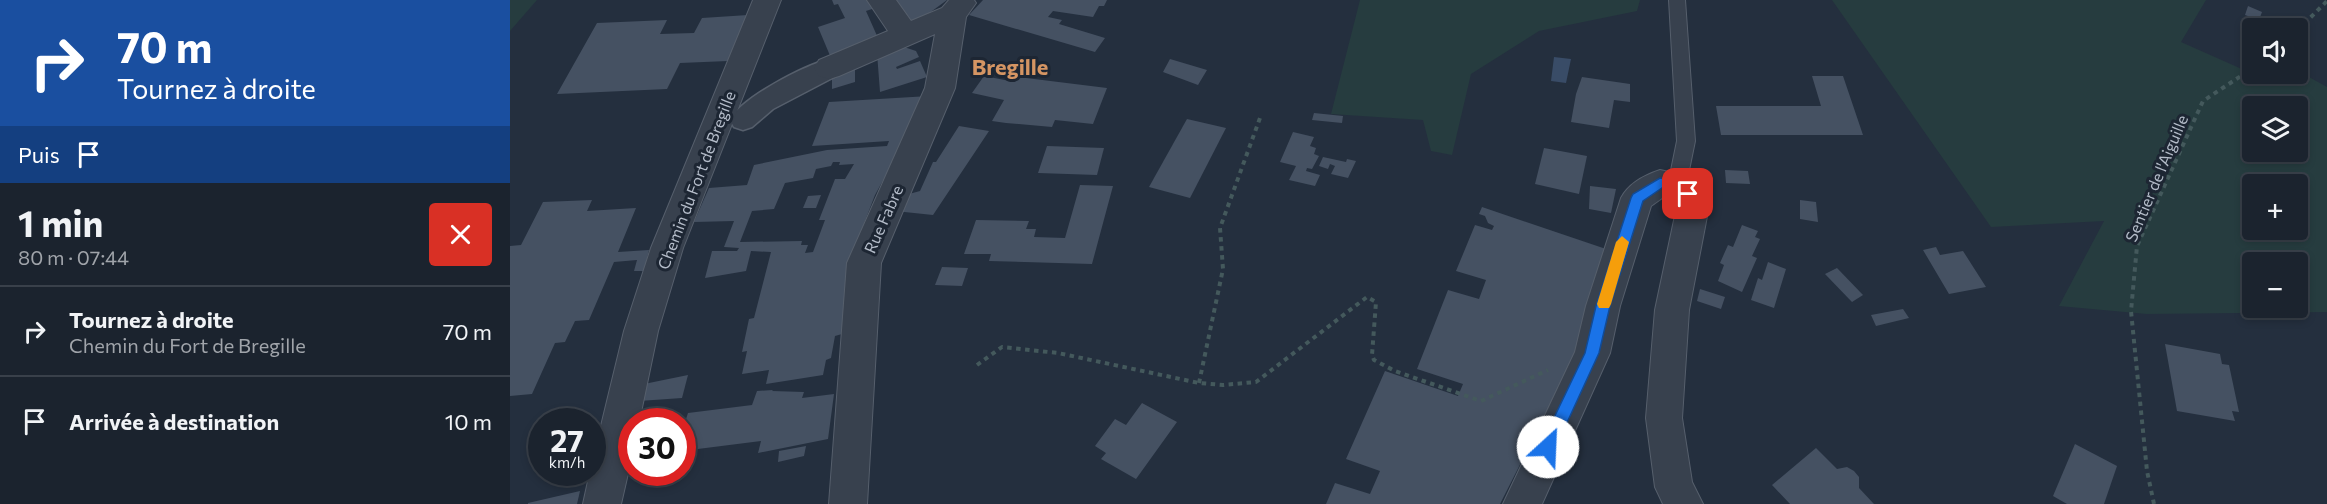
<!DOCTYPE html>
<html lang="fr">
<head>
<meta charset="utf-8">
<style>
	:root { --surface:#1b232e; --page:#242b36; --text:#f1f3f6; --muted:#a0a4aa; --line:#39404a }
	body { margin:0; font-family:Commissioner,sans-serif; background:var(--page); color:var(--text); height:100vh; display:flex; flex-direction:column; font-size:22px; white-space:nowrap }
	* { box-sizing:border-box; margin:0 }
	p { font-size:20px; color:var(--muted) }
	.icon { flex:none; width:33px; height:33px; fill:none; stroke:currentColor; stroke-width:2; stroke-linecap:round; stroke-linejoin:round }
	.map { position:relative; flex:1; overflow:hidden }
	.side { display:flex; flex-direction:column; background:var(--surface); width:510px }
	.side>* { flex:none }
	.guide { background:#1a4fa0; color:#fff; overflow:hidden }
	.buttons { position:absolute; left:1732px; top:18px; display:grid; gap:12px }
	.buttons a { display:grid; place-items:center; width:66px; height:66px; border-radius:6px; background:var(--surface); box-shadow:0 3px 9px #0003,0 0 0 2px var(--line); font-size:30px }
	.speed { position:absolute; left:18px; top:408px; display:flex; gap:12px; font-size:30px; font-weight:700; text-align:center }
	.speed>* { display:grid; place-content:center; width:78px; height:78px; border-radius:50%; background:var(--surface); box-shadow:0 3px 9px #0003,0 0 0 2px var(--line); line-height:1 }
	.speed small { font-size:15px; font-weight:400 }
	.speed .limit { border:9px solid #d22; background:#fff; color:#111 }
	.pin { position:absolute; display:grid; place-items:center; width:51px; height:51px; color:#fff; margin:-26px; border-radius:12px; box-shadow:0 3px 9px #0006 }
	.me { position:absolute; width:66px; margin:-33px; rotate:25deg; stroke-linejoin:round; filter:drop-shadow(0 0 4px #0008) }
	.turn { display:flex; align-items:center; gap:21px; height:126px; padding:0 18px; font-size:27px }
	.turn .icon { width:78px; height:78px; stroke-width:2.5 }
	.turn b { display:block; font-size:42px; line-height:51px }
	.then { display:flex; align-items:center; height:57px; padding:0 18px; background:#0003; gap:12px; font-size:22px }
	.round { display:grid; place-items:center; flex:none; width:63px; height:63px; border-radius:6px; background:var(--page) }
	.summary { display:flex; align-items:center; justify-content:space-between; height:102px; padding:0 18px }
	h1 { font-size:36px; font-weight:700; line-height:45px }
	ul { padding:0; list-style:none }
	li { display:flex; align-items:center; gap:18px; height:90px; padding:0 18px; border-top:2px solid var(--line) }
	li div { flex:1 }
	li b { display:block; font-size:22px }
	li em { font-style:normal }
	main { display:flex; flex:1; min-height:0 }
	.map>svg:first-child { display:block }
	.green { fill:#263c3f; fill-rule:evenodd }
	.water { fill:#394c67 }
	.building { fill:#455162; fill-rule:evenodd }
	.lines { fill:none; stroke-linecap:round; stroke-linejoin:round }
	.service-casing { stroke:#565f6c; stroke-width:2 }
	.pedestrian-casing { stroke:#565f6c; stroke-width:3 }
	.minor-casing { stroke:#565f6c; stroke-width:2 }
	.path { stroke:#44595c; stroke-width:4; stroke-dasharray:4.5 4.5; stroke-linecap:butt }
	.service { fill:#38414e; fill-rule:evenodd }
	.pedestrian { fill:#38414e; fill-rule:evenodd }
	.minor { fill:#38414e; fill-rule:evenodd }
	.route { fill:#1a73e8; stroke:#114b97; stroke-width:1.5 }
	.slow { fill:#f59e0b }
	.labels { text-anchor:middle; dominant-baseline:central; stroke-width:6; stroke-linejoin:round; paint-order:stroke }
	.street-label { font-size:16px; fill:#b4bcc9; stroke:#1d2633 }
	.district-label { font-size:22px; font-weight:bold; fill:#d59563; stroke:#1d2633 }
</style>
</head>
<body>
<main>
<section class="side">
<div class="guide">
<div class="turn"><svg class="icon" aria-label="right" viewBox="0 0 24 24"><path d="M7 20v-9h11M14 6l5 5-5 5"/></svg><div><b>70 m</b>Tournez à droite</div></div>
<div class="then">Puis<svg class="icon" aria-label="arrive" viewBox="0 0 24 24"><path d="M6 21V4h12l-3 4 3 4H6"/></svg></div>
</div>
<div class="summary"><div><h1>1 min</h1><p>80 m · 07:44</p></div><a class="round" style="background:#d93025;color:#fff"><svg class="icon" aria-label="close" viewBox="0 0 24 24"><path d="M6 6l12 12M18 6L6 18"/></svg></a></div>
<ul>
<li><svg class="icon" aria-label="right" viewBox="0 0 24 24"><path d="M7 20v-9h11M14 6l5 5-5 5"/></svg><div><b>Tournez à droite</b><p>Chemin du Fort de Bregille</p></div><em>70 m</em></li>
<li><svg class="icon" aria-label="arrive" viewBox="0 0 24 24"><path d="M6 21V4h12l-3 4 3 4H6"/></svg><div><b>Arrivée à destination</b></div><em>10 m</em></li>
</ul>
</section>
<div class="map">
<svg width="1817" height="504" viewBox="0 0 1817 504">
	<rect width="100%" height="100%" fill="#242f3e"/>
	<g class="green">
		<path d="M0,0H27L0,31Z"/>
		<path d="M850,0H1130L1127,11L1029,31L961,74L942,155L921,151L913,120L821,114Z"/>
		<path d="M1322,0H1696L1671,42L1743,74H1788V71L1817,87V312L1637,314L1549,306L1594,221L1481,227ZM1743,106H1788V152H1743ZM1743,184H1788V230H1743ZM1743,262H1788V308H1743Z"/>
	</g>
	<path class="water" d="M1044,57L1061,59L1056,83L1041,81Z"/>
	<g class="building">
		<path d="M322,0H366L371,6L356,11L368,38L321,58L308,27L335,18L328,4L324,5Z"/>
		<path d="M379,0H437L399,28Z"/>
		<path d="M473,0H597L594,6H589L583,17L543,11L538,17L552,20L549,24L595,38L585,52L459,15Z"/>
		<path d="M1738,6L1752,12L1749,20L1735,15Z"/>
		<path d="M238,15L218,61L170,63L157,89L47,94L87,23L157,20L150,34L184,33L192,18Z"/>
		<path d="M388,45L406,51L409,57L386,67L387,69L410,61L417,77L370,92L367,53Z"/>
		<path d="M660,59L697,70L688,85L653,72Z"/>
		<path d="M345,62V82L322,89V72Z"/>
		<path d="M474,76L505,82L508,77L597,88L583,124L545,120L542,127L496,123L482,121L494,100L462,93Z"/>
		<path d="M1302,76H1333L1353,135H1211L1206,106H1311Z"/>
		<path d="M1072,77L1120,84V102L1104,100L1099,128L1061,122L1066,94Z"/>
		<path d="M419,96L365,195L343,252L332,334L325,336L321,358L316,360L313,375L256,384L259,370L232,374L237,351L232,352L239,319L244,318L261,252L241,251L236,271L195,278L202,251H227L229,248L214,247L224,221L184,222L199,188L237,185L244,165L317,150L377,146L379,141L302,146L319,102ZM323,162H330L329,165L344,164L335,179H325L309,220H315L303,252L295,253L298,245H291L292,241L230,242L242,211L264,209L275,183L303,178L306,169L321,166Z"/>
		<path d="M804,113L833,116L832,123L802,120Z"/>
		<path d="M677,119L716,128L680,198L639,187Z"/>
		<path d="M449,126L479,131L423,215L385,211L399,194L410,191L423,162H426Z"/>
		<path d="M783,132L804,137L800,146L806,148L804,154L809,156L802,169L797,168L796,171L810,175L805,186L779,180L786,166L770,162Z"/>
		<path d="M537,146L594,148L587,175L528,173Z"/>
		<path d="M1034,148L1077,156L1069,194L1025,184Z"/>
		<path d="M813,157L836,162L837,159L846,161L838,178L821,174L825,166L820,164L818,169L809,166Z"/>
		<path d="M1215,170L1238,171L1240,184L1216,183Z"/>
		<path d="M570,185L603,186L582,264L479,261L481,254H454L466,220L519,221L516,229H526L524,237L555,238Z"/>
		<path d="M1080,186L1106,189L1101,213L1079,209Z"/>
		<path d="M311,195L306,208H293L298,196Z"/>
		<path d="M82,200L77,211L126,208L108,252L139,250L134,271H124L127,260L104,262L79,320L65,321L55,342L45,343L22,394L0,396V246L11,245L33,202Z"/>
		<path d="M1290,200L1306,202L1308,222L1290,219Z"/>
		<path d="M972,207L1096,249L1067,352L990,504H816L825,483L860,494L870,471L836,459L875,371L948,396L953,384L907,369L938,290L969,299L976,280L946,271L965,225L982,230L984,226L978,223L975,216L969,214Z"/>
		<path d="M1232,225L1248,231L1245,237L1250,239L1242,256L1247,258L1232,292L1208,281L1214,265L1210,263L1218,245L1223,247Z"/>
		<path d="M1426,247L1430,255L1453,251L1476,287L1439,294L1413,250Z"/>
		<path d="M1258,262L1276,269L1264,308L1241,300L1248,278L1252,280Z"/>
		<path d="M432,267L458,268L452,286L425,285Z"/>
		<path d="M1327,268L1353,295L1342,302L1315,274Z"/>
		<path d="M1190,289L1215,297L1211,309L1187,301Z"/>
		<path d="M1393,309L1399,318L1366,326L1361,315Z"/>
		<path d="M1655,344L1710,354L1712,364L1719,365L1729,412L1722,411L1725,421L1667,411Z"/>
		<path d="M178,375L172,398L129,401L134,384Z"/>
		<path d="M263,390L262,391L294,392L292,398L324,394L318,439L248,453L251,441L172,451V431L178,413L242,405L247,391Z"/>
		<path d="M632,403L667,422L626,479L591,459L596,453L585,446L605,419L616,425Z"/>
		<path d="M1565,444L1607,466L1594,504H1557L1543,496Z"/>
		<path d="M296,446L294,456L268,462L269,451Z"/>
		<path d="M1306,448L1327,469L1337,467L1344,471L1349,477V488L1364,504H1280L1262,485Z"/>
		<path d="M70,491L67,504H18V503Z"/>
	</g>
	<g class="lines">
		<defs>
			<path id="service" d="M1159,0H1175L1185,141L1176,185L1174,190L1167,192L1160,190L1158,185L1167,141Z"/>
			<path id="pedestrian" d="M319,59L328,61L332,68L328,75L263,109L242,127L233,130L224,127L220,120C232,97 294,66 319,59Z"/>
			<g id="minor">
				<path d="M243,0H271L173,248L148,331L129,422H122V456L111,504H73L80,472H82V463L114,331L141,248Z"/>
				<path d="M357,0H386L401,21L432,8L439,0H464L466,3L456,17L445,88L371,263L357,504H319L337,263L415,88L425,34L329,76L319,79L309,76L304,68L309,60L378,31Z"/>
				<path d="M1150,170L1178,176L1189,185L1199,206L1179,310L1172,418L1182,482L1193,504H1153L1145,487L1136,418L1145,310L1167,206L1159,197L1155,196L1141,206L1110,306L1100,353L1032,504H993L1065,352L1076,306L1111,198C1119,183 1135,175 1150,170Z"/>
			</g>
		</defs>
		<use href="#service" class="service-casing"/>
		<use href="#pedestrian" class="pedestrian-casing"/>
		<use href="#minor" class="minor-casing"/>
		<g class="path">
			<path d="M1788,30L1817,1"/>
			<path d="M467,365L492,347L548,353L689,383L713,385L746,382L857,297L866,302L862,355L864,360L885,371L971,401L1038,370"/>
			<path d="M689,383L713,269L710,228L750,118"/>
			<path d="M1644,504L1637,471L1621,311L1627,246L1693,101L1743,68"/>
		</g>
		<use href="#service" class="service"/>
		<use href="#pedestrian" class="pedestrian"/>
		<use href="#minor" class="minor"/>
	</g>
	<path class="route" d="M1150,178L1172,181L1185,194L1178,200L1164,189L1152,188L1133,201L1100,306L1089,353L1043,453L1038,455L1033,453L1030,447L1075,353L1086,306L1121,198L1123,194Z"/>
	<path class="slow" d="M1112,236L1119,242L1101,304L1099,308H1089L1087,304L1106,242Z"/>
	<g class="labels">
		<g class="street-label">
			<text transform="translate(1646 178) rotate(-67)">Sentier de l'Aiguille</text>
			<text transform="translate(186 180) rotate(-69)">Chemin du Fort de Bregille</text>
			<text transform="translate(373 219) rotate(-66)">Rue Fabre</text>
		</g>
		<g class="district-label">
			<text x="500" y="66">Bregille</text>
		</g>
	</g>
</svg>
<div class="buttons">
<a><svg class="icon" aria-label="sound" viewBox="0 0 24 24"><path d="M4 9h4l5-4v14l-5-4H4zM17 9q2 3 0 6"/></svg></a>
<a><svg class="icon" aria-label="layers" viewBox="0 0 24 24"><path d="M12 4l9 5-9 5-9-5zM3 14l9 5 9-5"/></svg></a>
<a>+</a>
<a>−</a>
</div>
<div class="speed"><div>27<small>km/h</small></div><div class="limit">30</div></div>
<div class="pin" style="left:1178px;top:194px;background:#d93025"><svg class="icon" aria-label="arrive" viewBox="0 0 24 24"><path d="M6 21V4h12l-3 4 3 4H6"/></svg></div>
<svg class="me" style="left:1038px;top:447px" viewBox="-20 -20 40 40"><circle r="19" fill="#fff"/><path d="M0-13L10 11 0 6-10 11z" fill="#1a73e8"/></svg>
</div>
</main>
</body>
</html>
